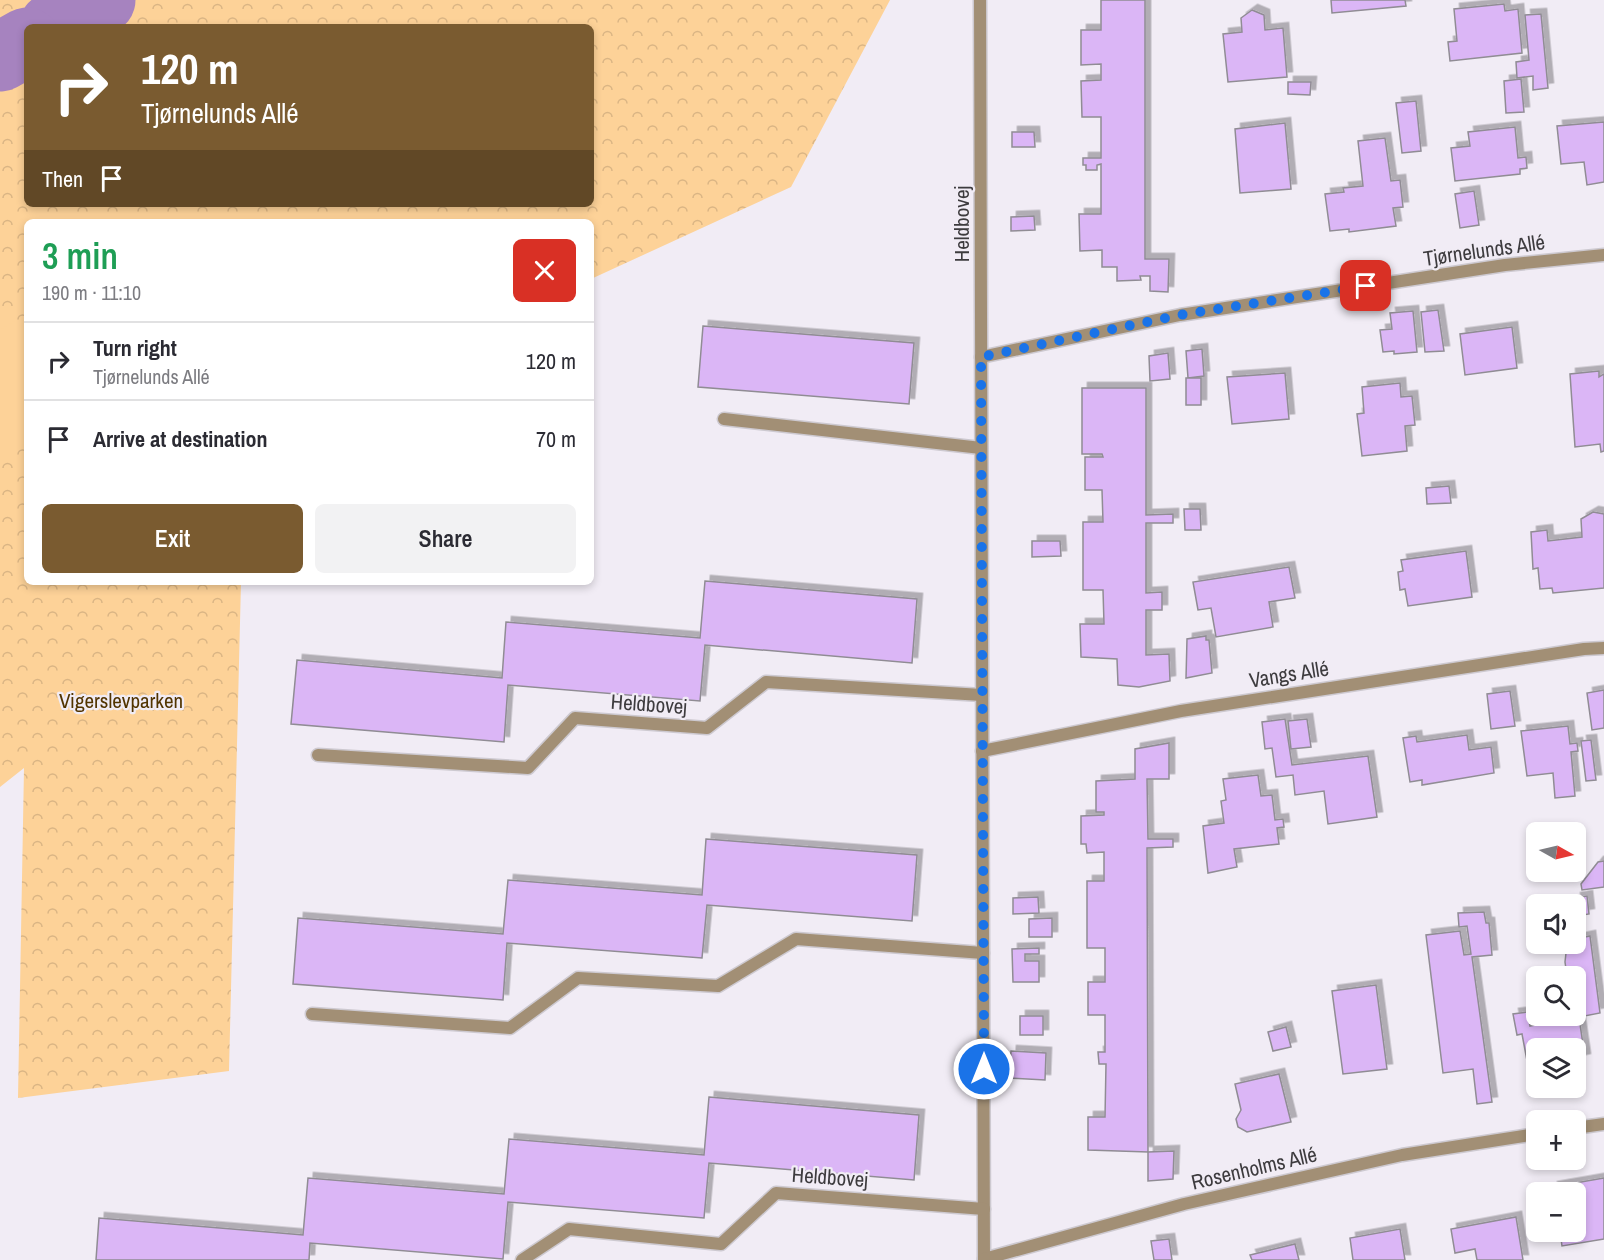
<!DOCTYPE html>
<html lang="en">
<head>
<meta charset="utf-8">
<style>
	:root { --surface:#fff; --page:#f2f2f3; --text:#2b2b33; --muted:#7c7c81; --line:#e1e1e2; --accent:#7a5b30 }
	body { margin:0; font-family:"Archivo Narrow",sans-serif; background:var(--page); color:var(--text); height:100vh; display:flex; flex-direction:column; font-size:22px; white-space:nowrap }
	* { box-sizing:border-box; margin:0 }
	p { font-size:20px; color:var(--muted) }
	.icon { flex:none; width:33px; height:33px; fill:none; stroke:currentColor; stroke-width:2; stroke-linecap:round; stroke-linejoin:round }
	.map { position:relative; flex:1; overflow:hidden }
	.sheet { position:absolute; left:24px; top:219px; width:570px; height:366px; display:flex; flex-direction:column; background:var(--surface); border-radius:9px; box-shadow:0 3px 9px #0003 }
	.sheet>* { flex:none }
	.top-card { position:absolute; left:24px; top:24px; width:570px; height:183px; border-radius:9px; box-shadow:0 3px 9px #0003; background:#7a5b30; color:#fff; overflow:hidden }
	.needle { width:39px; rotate:98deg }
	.tools { position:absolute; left:1526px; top:822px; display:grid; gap:12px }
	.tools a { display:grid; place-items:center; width:60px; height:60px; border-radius:9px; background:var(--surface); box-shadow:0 3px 9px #0003; font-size:30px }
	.pin { position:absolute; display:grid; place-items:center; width:51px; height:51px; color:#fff; margin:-26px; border-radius:12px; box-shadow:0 3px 9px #0006 }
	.me { position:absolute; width:66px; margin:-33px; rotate:0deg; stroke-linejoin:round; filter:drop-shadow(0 0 4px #0008) }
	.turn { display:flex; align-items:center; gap:21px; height:126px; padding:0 18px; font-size:27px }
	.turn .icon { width:78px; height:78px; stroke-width:2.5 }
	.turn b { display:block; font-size:42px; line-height:51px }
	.then { display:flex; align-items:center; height:57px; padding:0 18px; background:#0003; gap:12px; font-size:22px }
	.round { display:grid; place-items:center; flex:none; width:63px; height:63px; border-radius:9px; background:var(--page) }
	.head { display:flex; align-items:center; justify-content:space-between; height:102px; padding:0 18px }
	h1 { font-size:36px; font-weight:600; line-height:45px; color:#1e9e55 }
	.button { display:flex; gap:12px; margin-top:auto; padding:12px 18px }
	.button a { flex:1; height:69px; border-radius:9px; background:var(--accent); color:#fff; font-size:24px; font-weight:600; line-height:69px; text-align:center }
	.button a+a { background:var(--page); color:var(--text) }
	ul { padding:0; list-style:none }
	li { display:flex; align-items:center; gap:18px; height:78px; padding:0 18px; border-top:2px solid var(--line) }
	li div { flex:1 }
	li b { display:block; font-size:22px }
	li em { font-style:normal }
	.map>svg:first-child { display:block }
	.park { fill:url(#park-crowns); fill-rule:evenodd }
	.pitch { fill:#fdd298 }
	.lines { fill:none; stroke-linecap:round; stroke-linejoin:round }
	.river { stroke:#a683bf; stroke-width:69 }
	.building { fill:#dbb6f6; stroke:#908c94; stroke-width:1.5; filter:url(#shadow) }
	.minor-casing { stroke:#cdc9d0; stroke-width:15 }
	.minor { stroke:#a28f75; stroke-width:12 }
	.route { stroke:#1a73e8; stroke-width:10; stroke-dasharray:0 18 }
	.labels { text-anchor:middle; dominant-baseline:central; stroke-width:4.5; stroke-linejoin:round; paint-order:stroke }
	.street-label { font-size:21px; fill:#3d3b3e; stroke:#f1ecf5 }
	.park-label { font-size:21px; fill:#523400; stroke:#f1ecf5 }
</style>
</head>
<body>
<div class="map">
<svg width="1604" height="1260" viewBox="0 0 1604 1260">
	<defs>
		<pattern id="park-crowns" width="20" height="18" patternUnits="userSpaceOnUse" patternTransform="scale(1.5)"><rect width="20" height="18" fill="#fdd298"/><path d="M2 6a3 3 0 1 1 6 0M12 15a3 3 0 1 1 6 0" fill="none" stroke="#dab584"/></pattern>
		<filter id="shadow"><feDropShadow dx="5.5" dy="-5.5" stdDeviation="0" flood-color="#0004"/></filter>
	</defs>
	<rect width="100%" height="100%" fill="#f1ecf5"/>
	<path class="park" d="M0,0H890L791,187L591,279V222H27V582H241L229,1071L18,1098L24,768L0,787ZM27,27H591V204H27Z"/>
	<path class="pitch" d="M16,320L27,337V438L0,456V330Z"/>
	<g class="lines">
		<g class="river">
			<path d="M53,27L101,0"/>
			<path d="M0,57L27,42"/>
		</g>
	</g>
	<g class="building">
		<path d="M1101,0H1145V259H1169L1168,292L1150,291V276H1140L1141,280L1117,281V267H1102V250L1080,251L1079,214H1101V164L1097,165V170H1086V165H1083V158H1101V117H1082L1081,81L1101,80V64L1081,65V30H1101Z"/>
		<path d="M1331,0H1405L1406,6L1332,13Z"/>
		<path d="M1504,4L1505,11L1518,9L1522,53L1450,61L1448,42L1457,41L1454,9Z"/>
		<path d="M1252,10L1264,15L1265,30L1283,28L1287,77L1228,82L1223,34L1242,32L1241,18Z"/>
		<path d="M1541,14L1548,88L1533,90V76L1517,78L1516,62L1529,60L1525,15Z"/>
		<path d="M1521,79L1524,112L1506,113L1504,81Z"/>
		<path d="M1288,82H1311L1310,95L1288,94Z"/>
		<path d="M1416,101L1421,151L1402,153L1396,103Z"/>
		<path d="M1604,122V182L1587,185L1584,162L1561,164L1557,126Z"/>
		<path d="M1285,123L1291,189L1240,193L1235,129Z"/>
		<path d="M1515,127L1518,158L1526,157L1527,168L1520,169V174L1455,181L1451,148L1470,146L1468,132Z"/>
		<path d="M1012,132H1034L1035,147H1012Z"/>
		<path d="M1385,138L1391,181L1400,180L1403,207L1393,208L1396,226L1349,232V229L1330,231L1325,194L1344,192L1343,188L1363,186L1358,141Z"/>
		<path d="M1474,191L1479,225L1460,228L1455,194Z"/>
		<path d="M1034,216L1035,230L1011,231V217Z"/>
		<path d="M1438,310L1444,351L1425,352L1421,312Z"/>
		<path d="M1413,311L1417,352L1394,354V351L1383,352L1380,330L1392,329L1390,313Z"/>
		<path d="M703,326L914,343L909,404L698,387Z"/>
		<path d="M1512,327L1517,368L1465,375L1460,334Z"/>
		<path d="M1202,349L1204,376L1188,378L1186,351Z"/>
		<path d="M1168,353L1170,379L1150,381L1149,356Z"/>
		<path d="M1599,371V377L1604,374V451L1601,452L1600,444L1575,447L1570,374Z"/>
		<path d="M1285,373L1289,419L1232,424L1227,377Z"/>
		<rect x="1186" y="378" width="15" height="27"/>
		<path d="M1400,383L1401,397L1412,396L1415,425L1405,426L1407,451L1362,456L1357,414L1364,413L1362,387Z"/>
		<path d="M1082,388H1146V515L1173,514V523H1146V593L1162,592V610H1146V655L1169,654L1170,681L1139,687L1118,685L1117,659L1081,657L1080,624H1104L1103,590H1083V522H1103L1102,490H1085V457H1103L1102,454H1082Z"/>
		<path d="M1449,486L1451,503L1427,504L1426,488Z"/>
		<path d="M1184,509H1200L1201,530H1185Z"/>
		<path d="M1593,512L1604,514V588L1553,593L1552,588L1540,589L1538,568L1533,569L1531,532L1547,530L1548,541L1582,537L1581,519Z"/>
		<path d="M1032,541H1060L1061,556L1032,557Z"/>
		<path d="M1466,551L1472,597L1408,606L1405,589L1400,590L1398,572L1403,571L1401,560Z"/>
		<path d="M1289,567L1295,598L1269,602L1273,627L1216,637L1211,608L1198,610L1193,582Z"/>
		<path d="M705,581L917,599L912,663L705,645L700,701L508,685L504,742L291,724L297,660L502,678L506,622L700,638Z"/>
		<path d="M1206,636V640H1209L1212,673L1186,678L1187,639Z"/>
		<path d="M1604,690V728L1592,730L1587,693Z"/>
		<path d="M1510,691L1515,726L1491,729L1487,694Z"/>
		<path d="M1285,719L1292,765L1368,756L1377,817L1328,824L1324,791L1295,795L1293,775L1276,777L1272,748L1265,749L1262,722Z"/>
		<path d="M1307,719L1311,747L1291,749L1288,721Z"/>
		<path d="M1568,726L1570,744L1577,743L1578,751L1571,752L1575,796L1555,798L1553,773L1527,776L1521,731Z"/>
		<path d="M1467,735L1469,750L1491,747L1494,773L1422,785V780L1410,782L1403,738L1416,736L1417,742Z"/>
		<path d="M1591,740L1596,780L1586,781L1581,741Z"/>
		<path d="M1169,743V779H1147L1148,839H1173V847L1147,848L1148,1152L1088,1150V1117H1105L1106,1064H1099L1098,1052H1105V1015H1088V982H1105V948H1087V881H1104V852L1087,853L1086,844H1081V816L1104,815V812H1096V781L1135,779V749Z"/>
		<path d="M1258,775L1261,796L1272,795L1275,820L1283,819L1284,827L1277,828L1279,844L1234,849L1237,867L1208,873L1203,826L1224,823L1221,801L1226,800L1223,779Z"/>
		<path d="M706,839L917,855L912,921L707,905L702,958L507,943L503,1000L293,984L298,918L503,934L508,880L702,895Z"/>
		<path d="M1604,861V887L1582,890L1581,884L1598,862Z"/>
		<path d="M1587,896L1589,914L1577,916L1575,898Z"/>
		<path d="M1038,897L1039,913L1013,914V898Z"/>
		<path d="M1484,912L1486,923H1489L1492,955L1472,957L1492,1102L1477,1104L1473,1069L1443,1073L1426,935L1460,931L1464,955L1471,954L1467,926L1459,927L1458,913Z"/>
		<path d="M1052,918V937H1029V919Z"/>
		<path d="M1590,936L1600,1013L1579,1017L1585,1059L1575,1061V1048H1536V1064L1528,1066L1522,1034L1517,1035L1513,1014L1527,1012L1530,1026L1559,1020V1016H1575V976H1567L1565,962L1567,944H1575V939Z"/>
		<path d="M1039,948V954H1025V961H1039V982H1013L1012,949Z"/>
		<path d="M1376,985L1387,1069L1343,1074L1332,991Z"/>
		<rect x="1020" y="1016" width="23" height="19"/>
		<path d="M1286,1027L1291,1047L1273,1051L1268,1032Z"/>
		<path d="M1011,1051L1046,1053L1045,1080L1009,1078Z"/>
		<path d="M1279,1074L1291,1122L1247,1132L1238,1127L1236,1119L1241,1110L1235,1084Z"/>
		<path d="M709,1097L919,1115L914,1180L709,1163L704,1218L508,1202L503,1259L310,1243L309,1260H96L99,1218L303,1235L308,1178L504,1194L509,1139L704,1155Z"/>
		<path d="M1174,1151L1173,1179L1148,1181V1152Z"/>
		<path d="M1604,1178V1239L1562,1246L1560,1232H1575V1192H1553L1552,1187Z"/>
		<path d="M1516,1217L1523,1260H1477L1475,1249L1455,1253L1451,1229Z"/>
		<path d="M1400,1229L1405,1260H1353L1350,1238Z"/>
		<path d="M1169,1239L1172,1260H1154L1151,1241Z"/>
		<path d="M1295,1244L1299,1260H1252L1250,1255Z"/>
	</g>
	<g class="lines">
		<defs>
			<g id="minor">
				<path d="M980,0L984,1260"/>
				<path d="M981,357L1180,315L1505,265L1604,255"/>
				<path d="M724,419L981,448"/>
				<path d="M982,751L1181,711L1584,649L1604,648"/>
				<path d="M318,755L528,768L575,718L707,728L766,682L982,695"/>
				<path d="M312,1014L510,1028L578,978L718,986L796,939L983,953"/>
				<path d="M1575,1128L1604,1124"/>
				<path d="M984,1259L1184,1204L1402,1155L1536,1134"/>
				<path d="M522,1260L569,1229L721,1244L776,1193L984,1209"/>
			</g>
		</defs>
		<use href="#minor" class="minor-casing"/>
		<use href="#minor" class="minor"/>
	</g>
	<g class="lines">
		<path class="route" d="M984,1069L981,357L1180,315L1366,286"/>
	</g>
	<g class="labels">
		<g class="street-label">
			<text transform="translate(961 224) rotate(-90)">Heldbovej</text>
			<text transform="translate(1484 250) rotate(-8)">Tjørnelunds Allé</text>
			<text transform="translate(1289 674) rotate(-9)">Vangs Allé</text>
			<text transform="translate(649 704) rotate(4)">Heldbovej</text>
			<text transform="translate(1254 1168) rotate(-13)">Rosenholms Allé</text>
			<text transform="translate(830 1177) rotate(4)">Heldbovej</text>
		</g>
		<g class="park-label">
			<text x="121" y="700">Vigerslevparken</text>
		</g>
	</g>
</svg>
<div class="tools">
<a><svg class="needle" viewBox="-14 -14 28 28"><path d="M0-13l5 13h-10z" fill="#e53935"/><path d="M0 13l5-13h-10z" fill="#7c7c81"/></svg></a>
<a><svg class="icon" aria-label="sound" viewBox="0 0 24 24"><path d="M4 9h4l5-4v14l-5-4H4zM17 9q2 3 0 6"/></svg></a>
<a><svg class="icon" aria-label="search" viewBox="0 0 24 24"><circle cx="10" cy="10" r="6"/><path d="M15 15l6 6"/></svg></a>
<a><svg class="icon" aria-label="layers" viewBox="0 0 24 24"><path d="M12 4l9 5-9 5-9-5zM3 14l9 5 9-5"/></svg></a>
<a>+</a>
<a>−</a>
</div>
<div class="pin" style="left:1366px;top:286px;background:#d93025"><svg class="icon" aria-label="arrive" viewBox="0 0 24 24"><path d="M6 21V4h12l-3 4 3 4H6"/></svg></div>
<svg class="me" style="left:984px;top:1069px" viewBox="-20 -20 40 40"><circle r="17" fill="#1a73e8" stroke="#fff" stroke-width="3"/><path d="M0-11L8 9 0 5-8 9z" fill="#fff"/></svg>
<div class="top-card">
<div class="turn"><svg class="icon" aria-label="right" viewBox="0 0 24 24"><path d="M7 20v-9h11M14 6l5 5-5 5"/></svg><div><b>120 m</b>Tjørnelunds Allé</div></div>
<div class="then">Then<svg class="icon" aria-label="arrive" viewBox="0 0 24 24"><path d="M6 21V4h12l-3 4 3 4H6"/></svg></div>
</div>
<section class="sheet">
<div class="head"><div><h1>3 min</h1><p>190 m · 11:10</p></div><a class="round" style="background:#d93025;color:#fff"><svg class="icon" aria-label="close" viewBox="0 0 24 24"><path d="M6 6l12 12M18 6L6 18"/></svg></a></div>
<ul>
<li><svg class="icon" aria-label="right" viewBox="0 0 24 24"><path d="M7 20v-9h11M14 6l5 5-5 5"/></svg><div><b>Turn right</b><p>Tjørnelunds Allé</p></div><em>120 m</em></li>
<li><svg class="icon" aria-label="arrive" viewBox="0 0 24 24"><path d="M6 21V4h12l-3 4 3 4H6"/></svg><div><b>Arrive at destination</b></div><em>70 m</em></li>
</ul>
<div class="button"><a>Exit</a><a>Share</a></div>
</section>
</div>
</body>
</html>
